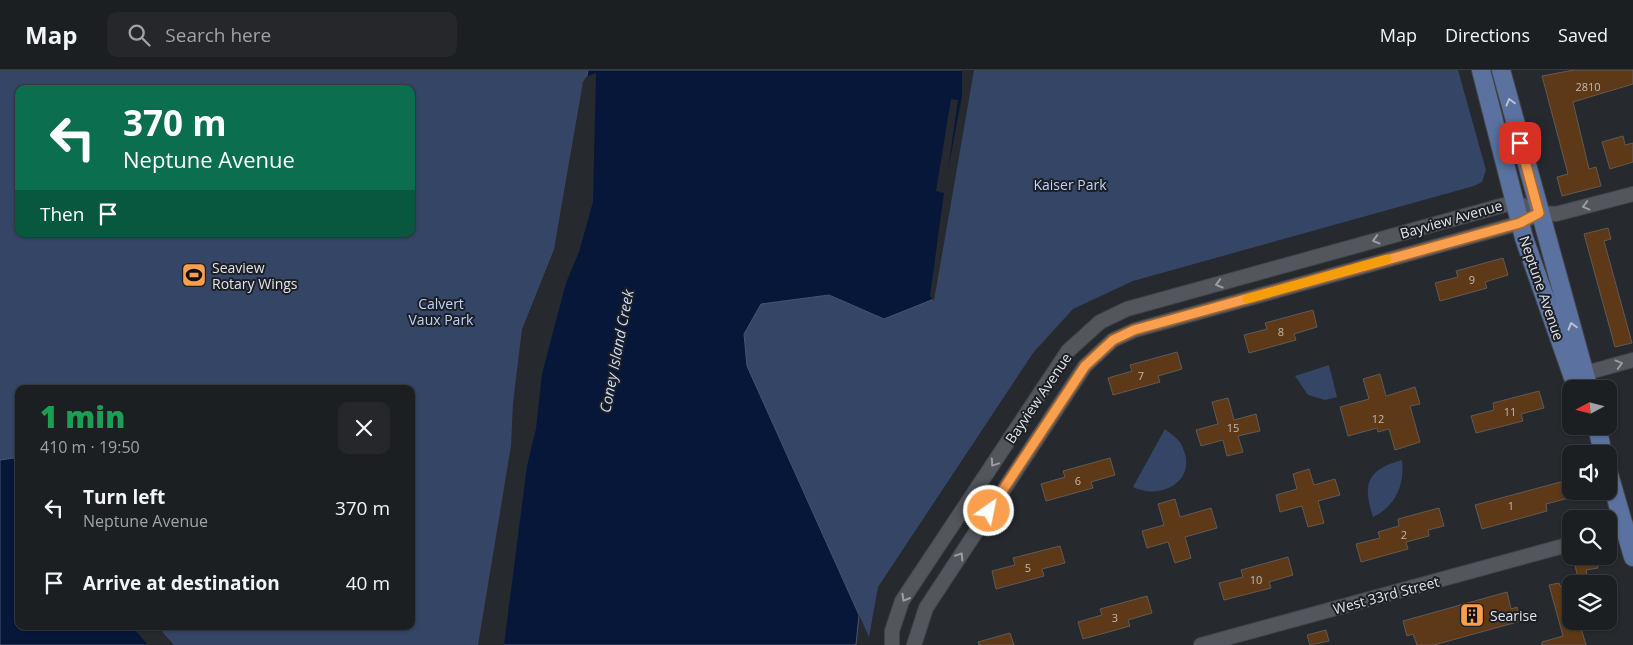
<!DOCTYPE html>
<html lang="en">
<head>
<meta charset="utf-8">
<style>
	:root { --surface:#1c1f22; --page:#25272a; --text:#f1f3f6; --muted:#a0a2a5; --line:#3a3d40 }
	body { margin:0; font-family:"Open Sans",sans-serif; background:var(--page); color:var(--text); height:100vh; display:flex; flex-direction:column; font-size:19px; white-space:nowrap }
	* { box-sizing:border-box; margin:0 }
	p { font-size:16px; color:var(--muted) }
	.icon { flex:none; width:28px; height:28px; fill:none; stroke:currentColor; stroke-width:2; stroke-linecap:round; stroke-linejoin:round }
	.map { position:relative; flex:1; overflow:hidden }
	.drawer { position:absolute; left:15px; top:315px; width:400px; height:245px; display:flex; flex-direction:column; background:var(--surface); border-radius:10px; box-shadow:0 1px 4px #0004,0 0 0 1px var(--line) }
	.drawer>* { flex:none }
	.banner { position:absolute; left:15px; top:15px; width:400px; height:152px; border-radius:10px; box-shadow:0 1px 4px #0004,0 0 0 1px var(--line); background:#0b6e4f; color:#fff; overflow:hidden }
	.needle { width:32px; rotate:263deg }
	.buttons { position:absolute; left:1562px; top:310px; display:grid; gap:10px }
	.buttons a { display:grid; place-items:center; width:55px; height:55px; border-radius:10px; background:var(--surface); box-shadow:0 1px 4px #0004,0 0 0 1px var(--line); font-size:25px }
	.pin { position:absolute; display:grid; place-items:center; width:42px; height:42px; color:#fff; margin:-21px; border-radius:10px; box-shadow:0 2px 8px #0006 }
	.me { position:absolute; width:55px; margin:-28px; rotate:33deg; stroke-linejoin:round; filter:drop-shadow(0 0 4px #0008) }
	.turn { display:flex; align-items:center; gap:18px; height:105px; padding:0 25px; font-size:22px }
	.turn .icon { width:65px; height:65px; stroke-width:2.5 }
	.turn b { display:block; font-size:35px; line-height:42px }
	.then { display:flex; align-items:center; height:48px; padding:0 25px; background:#0003; gap:10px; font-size:19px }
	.round { display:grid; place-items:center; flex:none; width:52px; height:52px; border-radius:10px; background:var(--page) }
	.head { display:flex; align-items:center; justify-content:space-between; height:85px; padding:0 25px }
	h1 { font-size:30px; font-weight:800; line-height:38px; color:#1e9e55 }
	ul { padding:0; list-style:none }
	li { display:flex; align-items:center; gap:15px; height:75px; padding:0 25px }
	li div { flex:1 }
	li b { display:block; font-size:19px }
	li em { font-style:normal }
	header { display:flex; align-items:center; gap:30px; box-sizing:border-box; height:70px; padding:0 25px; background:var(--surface); border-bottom:1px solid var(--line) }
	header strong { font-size:24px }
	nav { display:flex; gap:28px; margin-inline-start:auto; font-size:18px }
	.search { width:350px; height:45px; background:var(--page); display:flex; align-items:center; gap:12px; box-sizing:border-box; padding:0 18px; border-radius:10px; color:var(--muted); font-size:19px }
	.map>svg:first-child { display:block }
	.green { fill:#344566; fill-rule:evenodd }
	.water { fill:#07173a; stroke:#49546e }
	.pier { fill:#26292e }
	.building { fill:#5e3917; stroke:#605a55 }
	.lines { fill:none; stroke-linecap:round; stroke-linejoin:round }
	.minor-casing { stroke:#424448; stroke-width:16 }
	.major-casing { stroke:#424448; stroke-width:20 }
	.minor { stroke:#53565d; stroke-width:14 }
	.major { stroke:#5b72a0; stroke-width:18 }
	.oneway { stroke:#bac2d2 }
	.oneway2 { stroke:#9a9da2 }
	.route-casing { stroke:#a26732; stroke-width:12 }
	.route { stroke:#f99f4d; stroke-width:9 }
	.slow { stroke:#f59e0b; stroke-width:9 }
	.labels { text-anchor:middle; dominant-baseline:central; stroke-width:4; stroke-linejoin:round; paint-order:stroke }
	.number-label { font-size:11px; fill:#c1b9b4 }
	.park-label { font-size:14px; fill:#bfd4fc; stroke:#1c1f25 }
	.street-label { font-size:14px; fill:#e2e4e8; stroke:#1c1f25 }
	.poi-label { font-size:14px; fill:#e2e4e8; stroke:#1c1f25; text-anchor:start }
	.water-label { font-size:15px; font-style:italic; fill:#cddbf6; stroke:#1c1f25 }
</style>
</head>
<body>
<header>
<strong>Map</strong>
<div class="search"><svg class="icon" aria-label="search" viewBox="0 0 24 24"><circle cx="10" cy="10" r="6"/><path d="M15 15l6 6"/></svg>Search here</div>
<nav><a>Map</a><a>Directions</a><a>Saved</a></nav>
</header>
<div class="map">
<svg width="1633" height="575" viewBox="0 0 1633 575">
	<rect width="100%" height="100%" fill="#26292e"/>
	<g class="green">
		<path d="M0,0H588L571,101L554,179L522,259L513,376L480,575H172L154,556H411V319H19V447L0,425ZM19,19H411V164H19Z"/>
		<path d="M971,0H1458L1486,100L1482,112L1474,116L1133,211L1073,239L1033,283L878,517L869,567L747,296L744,264L761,234L829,225L884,249Z"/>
		<path d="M1329,295L1337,327L1325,330L1308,325L1295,306Z"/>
		<path d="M1165,359C1171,364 1179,369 1182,376C1199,410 1162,431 1133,417Z"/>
		<path d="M1402,390C1405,414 1396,436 1373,447C1362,413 1367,400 1402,390Z"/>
	</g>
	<g class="water">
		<path d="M588,0H971L934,229L884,249L829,225L761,234L744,264L747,296L859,545L856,575H480L513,376L522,259L554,179L571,101Z"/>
		<path d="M14,388L19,402V556H154L172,575H0V390Z"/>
	</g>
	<g class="pier">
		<path d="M962,0H974L934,231L930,226L944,123L936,121L951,29L958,30L948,100L962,26Z"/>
		<path d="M596,3L593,132L579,182L566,213L542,304L536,359L527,396L504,575H478L511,376L513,333L522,259L554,179L583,12L586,7Z"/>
		<path d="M124,556H157L174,575H148L137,562Z"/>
	</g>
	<g class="building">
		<path d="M1574,0H1633V14L1573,32L1589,99L1596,97L1601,116L1562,126L1557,107L1568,104L1542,6Z"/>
		<path d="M1623,66L1625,75L1633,73V92L1610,99L1602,72Z"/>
		<path d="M1608,158L1611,169L1604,171L1632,273L1615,277L1584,164Z"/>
		<path d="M1503,188L1508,205L1485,212L1487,218L1440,231L1435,213L1458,207L1456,201Z"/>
		<path d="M1313,240L1317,257L1294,264L1296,270L1249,283L1244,265L1267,259L1265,253Z"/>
		<path d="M1177,282L1182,299L1158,306L1160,312L1113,325L1108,308L1132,301L1130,295Z"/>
		<path d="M1380,304L1386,326L1415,317L1420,334L1410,336L1420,372L1395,380L1389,359L1378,362L1377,358L1348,366L1340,337L1369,329L1363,309Z"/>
		<path d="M1539,321L1544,338L1521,344L1523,351L1476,363L1471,346L1494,340L1493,333Z"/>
		<path d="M1228,328L1234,350L1256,344L1260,361L1238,366L1243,382L1227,386L1223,370L1201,376L1196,360L1218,354L1212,332Z"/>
		<path d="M1110,388L1115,405L1091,412L1093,418L1046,431L1041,414L1065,407L1063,401Z"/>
		<path d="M1309,399L1314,415L1335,409L1340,425L1318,431L1324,453L1308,457L1302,436L1280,442L1276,425L1297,419L1293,404Z"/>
		<path d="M1564,411L1569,428L1546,434L1547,441L1482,459L1475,435Z"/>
		<path d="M1175,429L1180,447L1211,438L1217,458L1185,467L1191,488L1175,493L1168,472L1147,478L1142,461L1164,455L1158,434Z"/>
		<path d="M1439,438L1444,456L1428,460L1429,466L1406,472L1408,479L1361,492L1356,474L1380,468L1378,462L1399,456L1398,449Z"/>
		<path d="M1060,476L1065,493L1042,499L1044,506L996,519L992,501L1015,495L1013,488Z"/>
		<path d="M1288,487L1293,505L1269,512L1271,518L1224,530L1219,513L1243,507L1241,500Z"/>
		<path d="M1595,487L1598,498L1586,500L1588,509L1579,511L1574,492Z"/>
		<path d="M1559,513L1560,516L1569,514L1571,523V551H1579L1586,575H1542V572L1563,566L1549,515Z"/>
		<path d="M1507,522L1511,539L1517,537L1521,551L1434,575H1417L1413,564L1407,566L1403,551Z"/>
		<path d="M1147,526L1152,543L1128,550L1130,556L1083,569L1078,552L1102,545L1100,539Z"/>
		<path d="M1326,560L1329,571L1310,575L1307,565Z"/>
		<path d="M1010,563L1014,575H979L978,572Z"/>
	</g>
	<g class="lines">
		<defs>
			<g id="minor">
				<path d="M1575,306L1633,290"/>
				<path d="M1609,464L1633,458"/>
				<path d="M892,575V561L902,531L1068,281L1100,252L1127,239L1515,132L1539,143L1556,144L1633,124"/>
				<path d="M914,575L926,538L1085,296L1113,270L1135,260L1520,153L1539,143"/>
				<path d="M1201,575L1571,474"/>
			</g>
			<g id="major">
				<path d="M1481,0L1524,168L1577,319"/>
				<path d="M1501,0L1589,319"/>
				<path d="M1597,356L1603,384"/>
				<path d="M1609,404L1633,487"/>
			</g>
		</defs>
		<use href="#minor" class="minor-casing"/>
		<use href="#major" class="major-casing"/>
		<use href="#minor" class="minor"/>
		<use href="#major" class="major"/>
	</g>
	<defs><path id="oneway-chevron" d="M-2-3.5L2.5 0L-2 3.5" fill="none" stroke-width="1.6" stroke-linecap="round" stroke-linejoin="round" transform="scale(1.25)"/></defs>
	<g class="oneway">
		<use href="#oneway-chevron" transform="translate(1510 32) rotate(-105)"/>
		<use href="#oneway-chevron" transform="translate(1572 256) rotate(-106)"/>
	</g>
	<g class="oneway2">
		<use href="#oneway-chevron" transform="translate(1586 136) rotate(165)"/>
		<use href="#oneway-chevron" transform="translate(1376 170) rotate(164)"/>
		<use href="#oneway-chevron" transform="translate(1219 214) rotate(164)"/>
		<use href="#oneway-chevron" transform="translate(1619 294) rotate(-15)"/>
		<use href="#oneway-chevron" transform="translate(994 393) rotate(124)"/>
		<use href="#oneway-chevron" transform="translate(960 486) rotate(-57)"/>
		<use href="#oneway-chevron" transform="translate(905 528) rotate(120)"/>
	</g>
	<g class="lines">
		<defs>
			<path id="route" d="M989,441L1085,296L1113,270L1134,260L1520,153L1539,143L1520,73"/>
		</defs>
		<use href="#route" class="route-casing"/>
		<use href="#route" class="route"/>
		<path class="slow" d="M1247,229L1387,189"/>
	</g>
	<defs>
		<symbol id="stadium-square" viewBox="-11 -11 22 22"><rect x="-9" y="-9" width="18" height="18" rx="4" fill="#f99f4d" stroke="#1c1f25"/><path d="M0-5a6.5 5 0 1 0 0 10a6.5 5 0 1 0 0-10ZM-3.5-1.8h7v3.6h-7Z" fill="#111"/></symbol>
		<symbol id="building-square" viewBox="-11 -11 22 22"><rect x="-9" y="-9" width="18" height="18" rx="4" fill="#f99f4d" stroke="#1c1f25"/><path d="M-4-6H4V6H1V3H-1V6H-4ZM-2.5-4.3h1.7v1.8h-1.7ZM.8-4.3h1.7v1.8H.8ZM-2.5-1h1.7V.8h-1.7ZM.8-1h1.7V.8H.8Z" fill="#111"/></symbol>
	</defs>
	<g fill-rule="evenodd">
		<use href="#stadium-square" x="180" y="191" width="28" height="28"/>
		<use href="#building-square" x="1458" y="531" width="28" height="28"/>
	</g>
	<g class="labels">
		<g class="number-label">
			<text x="1588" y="16">2810</text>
			<text x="1472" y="209">9</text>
			<text x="1281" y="261">8</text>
			<text x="1141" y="305">7</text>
			<text x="1510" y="341">11</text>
			<text x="1378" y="348">12</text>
			<text x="1233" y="357">15</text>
			<text x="1078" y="410">6</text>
			<text x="1511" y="435">1</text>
			<text x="1404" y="464">2</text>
			<text x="1028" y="497">5</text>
			<text x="1256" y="509">10</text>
			<text x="1115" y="547">3</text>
		</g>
		<g class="park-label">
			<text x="1070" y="114">Kaiser Park</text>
			<text x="441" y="233">Calvert<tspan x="441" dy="16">Vaux Park</tspan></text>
		</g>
		<g class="street-label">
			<text transform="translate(1451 149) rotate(-16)">Bayview Avenue</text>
			<text transform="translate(1542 218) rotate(71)">Neptune Avenue</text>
			<text transform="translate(1038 328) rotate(-56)">Bayview Avenue</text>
			<text transform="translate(1386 525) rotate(-15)">West 33rd Street</text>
		</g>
		<g class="poi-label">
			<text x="212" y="197">Seaview<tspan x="212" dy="16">Rotary Wings</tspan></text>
			<text x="1490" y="545">Searise</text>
		</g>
		<g class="water-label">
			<text transform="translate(616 281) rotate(-79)">Coney Island Creek</text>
		</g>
	</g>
</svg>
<div class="buttons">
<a><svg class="needle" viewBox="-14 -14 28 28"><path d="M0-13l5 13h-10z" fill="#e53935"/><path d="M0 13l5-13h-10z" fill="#a0a2a5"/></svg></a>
<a><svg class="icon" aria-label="sound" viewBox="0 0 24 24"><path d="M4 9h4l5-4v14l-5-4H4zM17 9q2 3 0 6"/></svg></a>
<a><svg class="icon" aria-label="search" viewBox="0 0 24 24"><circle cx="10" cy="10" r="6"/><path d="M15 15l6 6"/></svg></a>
<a><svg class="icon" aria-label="layers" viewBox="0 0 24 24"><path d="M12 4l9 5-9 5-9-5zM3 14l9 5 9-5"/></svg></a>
</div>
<div class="pin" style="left:1520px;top:73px;background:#d93025"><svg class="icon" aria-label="arrive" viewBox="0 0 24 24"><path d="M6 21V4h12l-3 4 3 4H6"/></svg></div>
<svg class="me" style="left:989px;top:441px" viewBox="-20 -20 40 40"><circle r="17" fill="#f99f4d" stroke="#fff" stroke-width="3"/><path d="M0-11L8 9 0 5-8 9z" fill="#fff"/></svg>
<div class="banner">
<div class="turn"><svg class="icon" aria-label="left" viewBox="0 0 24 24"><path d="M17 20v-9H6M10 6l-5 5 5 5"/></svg><div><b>370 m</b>Neptune Avenue</div></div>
<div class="then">Then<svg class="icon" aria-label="arrive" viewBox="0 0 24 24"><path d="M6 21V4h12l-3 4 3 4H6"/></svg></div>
</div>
<section class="drawer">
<div class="head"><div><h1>1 min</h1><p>410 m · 19:50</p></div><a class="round"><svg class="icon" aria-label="close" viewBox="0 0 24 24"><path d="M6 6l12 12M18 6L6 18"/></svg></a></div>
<ul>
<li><svg class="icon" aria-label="left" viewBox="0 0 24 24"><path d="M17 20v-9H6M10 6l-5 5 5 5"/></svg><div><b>Turn left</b><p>Neptune Avenue</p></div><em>370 m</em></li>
<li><svg class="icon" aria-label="arrive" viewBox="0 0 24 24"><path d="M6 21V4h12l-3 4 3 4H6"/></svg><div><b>Arrive at destination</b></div><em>40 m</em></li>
</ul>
</section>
</div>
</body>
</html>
